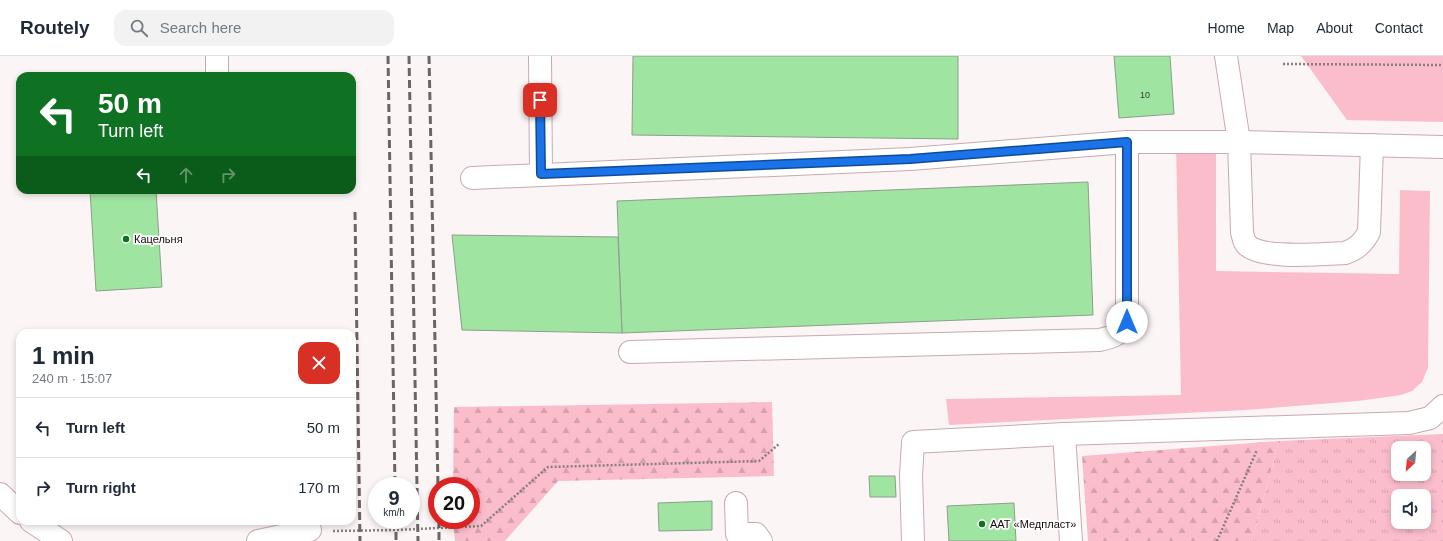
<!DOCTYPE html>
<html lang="en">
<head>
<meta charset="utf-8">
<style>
	:root { --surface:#fff; --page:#f2f2f3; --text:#1f2937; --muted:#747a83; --line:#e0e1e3 }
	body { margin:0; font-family:Helvetica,sans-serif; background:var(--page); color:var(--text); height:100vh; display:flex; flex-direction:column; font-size:15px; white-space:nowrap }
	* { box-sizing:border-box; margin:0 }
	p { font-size:13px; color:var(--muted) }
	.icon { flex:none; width:22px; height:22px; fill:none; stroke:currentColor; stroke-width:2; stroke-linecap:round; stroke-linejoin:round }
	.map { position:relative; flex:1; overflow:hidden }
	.drawer { position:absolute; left:16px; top:273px; width:340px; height:196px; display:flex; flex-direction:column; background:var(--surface); border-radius:12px; box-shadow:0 2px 6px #0003 }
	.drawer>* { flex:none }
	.banner { position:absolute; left:16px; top:16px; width:340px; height:122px; border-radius:12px; box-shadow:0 2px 6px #0003; background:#0e7222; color:#fff; overflow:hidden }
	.needle { width:26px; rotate:206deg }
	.tools { position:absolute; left:1391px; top:385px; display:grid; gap:8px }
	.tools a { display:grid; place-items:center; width:40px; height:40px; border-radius:8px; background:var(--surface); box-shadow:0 2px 6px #0003; font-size:20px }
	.speed { position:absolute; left:368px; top:421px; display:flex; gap:8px; font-size:20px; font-weight:700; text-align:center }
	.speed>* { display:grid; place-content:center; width:52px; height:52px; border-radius:50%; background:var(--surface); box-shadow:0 2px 6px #0003; line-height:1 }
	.speed small { font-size:10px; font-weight:400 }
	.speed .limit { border:6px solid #d22; background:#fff; color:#111 }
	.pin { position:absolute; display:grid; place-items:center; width:34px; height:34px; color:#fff; margin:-17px; border-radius:8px; box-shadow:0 2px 6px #0006 }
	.me { position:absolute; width:44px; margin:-22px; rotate:0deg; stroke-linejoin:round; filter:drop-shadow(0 0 3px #0008) }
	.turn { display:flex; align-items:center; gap:14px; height:84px; padding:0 16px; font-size:18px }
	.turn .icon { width:52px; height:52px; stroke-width:2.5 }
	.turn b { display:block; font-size:28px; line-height:34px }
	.lanes { display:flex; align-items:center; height:38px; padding:0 16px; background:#0003; justify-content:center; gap:20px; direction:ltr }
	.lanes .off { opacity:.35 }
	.round { display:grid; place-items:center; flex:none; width:42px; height:42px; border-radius:12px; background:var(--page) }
	.overview { display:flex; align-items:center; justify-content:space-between; height:68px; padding:0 16px }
	h1 { font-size:24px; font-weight:800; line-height:30px }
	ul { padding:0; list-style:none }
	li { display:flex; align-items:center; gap:12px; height:60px; padding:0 16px; border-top:1px solid var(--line) }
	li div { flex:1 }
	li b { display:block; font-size:15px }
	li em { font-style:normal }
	header { display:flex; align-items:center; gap:24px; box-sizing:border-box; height:56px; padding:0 20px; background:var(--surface); border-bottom:1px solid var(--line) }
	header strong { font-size:19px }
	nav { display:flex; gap:22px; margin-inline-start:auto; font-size:14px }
	.search { width:280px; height:36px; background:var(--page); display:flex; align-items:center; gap:10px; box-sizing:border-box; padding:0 14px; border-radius:12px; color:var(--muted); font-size:15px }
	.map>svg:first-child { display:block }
	.grass { fill:url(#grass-tufts); fill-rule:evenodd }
	.forest { fill:url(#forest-firs) }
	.park { fill:#fbbdcc }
	.building { fill:#a0e4a2; stroke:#8a9f8a }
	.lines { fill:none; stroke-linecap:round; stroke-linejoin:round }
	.minor-casing { stroke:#c9a9b0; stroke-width:24 }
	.path { stroke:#867d7f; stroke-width:2.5; stroke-dasharray:2 2; stroke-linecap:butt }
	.minor { stroke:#fff; stroke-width:22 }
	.rail { stroke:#6d6465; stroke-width:3; stroke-dasharray:8 4; stroke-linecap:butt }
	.route-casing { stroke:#114b97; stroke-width:10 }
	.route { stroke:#1a73e8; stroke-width:7 }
	.poi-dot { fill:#0e7222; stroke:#fff; stroke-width:1.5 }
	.labels { text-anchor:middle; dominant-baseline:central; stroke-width:3.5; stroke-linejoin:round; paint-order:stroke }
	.number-label { font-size:9px; fill:#364031 }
	.poi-label { font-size:11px; fill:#13090b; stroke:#fff; text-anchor:start }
</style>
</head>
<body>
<header>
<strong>Routely</strong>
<div class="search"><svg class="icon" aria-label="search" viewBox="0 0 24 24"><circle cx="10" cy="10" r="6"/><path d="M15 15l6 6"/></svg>Search here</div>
<nav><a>Home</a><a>Map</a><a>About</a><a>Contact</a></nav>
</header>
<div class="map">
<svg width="1443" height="485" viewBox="0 0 1443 485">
	<defs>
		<pattern id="grass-tufts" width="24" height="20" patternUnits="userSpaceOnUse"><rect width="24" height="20" fill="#fbbdcc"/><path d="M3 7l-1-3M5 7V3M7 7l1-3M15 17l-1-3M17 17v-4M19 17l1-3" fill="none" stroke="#d6a1ae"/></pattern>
		<pattern id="forest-firs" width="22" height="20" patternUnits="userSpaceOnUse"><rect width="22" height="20" fill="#fbbdcc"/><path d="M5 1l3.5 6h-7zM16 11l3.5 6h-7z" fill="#d6a1ae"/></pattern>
	</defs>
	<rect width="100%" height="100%" fill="#fcf5f6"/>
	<path class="grass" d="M1443,378V485H1252L1279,385ZM1398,392H1424V418H1398ZM1398,440H1424V466H1398Z"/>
	<g class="forest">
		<path d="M772,346L774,420L558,425L505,485H455L453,464H471V430H453L454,351Z"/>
		<path d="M1279,385L1252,485H1088L1082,400Z"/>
	</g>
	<g class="park">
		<path d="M1301,0H1443V66L1347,64Z"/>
		<path d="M1176,86L1216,94V215L1399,218L1400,134L1430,135L1428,312L1422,326L1412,335L1401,339L1358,345L1246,354L949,369L946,343L1181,339Z"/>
	</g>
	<g class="building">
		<path d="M633,0H958V83L632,79Z"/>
		<path d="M1114,0H1170L1174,58L1119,62Z"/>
		<path d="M1088,126L1093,259L622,277L617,145Z"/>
		<path d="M90,134H156L162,231L96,235Z"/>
		<path d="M452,179L618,181L622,277L462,274Z"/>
		<path d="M869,420H895L896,441H870Z"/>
		<path d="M712,445V474L659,475L658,447Z"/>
		<path d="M1014,447L1016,485H949L947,450Z"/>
	</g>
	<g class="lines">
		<defs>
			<g id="minor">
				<path d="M217,0V20"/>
				<path d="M540,0L541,118"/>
				<path d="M1226,0L1239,86L1242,176C1243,180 1244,186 1246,188C1260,204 1323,198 1345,197C1357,193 1363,187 1369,176L1372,89"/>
				<path d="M472,122L910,103L1127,86H1239L1443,91"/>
				<path d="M630,296L1099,284C1114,281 1119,279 1127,265V86"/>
				<path d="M1064,378L1071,485"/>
				<path d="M0,438L20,457"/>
				<path d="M736,447L737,478H756L761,485"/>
				<path d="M31,465L61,485"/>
				<path d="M258,485L310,474"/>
				<path d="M913,485L911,420L913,386L1064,378L1409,367L1430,362L1443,350"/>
			</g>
		</defs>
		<use href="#minor" class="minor-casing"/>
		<g class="path">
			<path d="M1283,8L1443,9"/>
			<path d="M333,475L396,474L481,470L548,411L759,405L779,388"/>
			<path d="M1217,485L1257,394"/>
		</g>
		<use href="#minor" class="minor"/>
		<g class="rail">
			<path d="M388,0L395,430"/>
			<path d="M409,0L418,485"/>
			<path d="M429,0L438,430"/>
			<path d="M355,156L360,485"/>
			<path d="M396,464V485"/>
			<path d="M439,464V485"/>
		</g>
	</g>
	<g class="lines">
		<defs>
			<path id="route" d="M540,44L541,118L910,103L1127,86V266"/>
		</defs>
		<use href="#route" class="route-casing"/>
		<use href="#route" class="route"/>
	</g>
	<g class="poi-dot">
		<circle cx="126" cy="183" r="4"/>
		<circle cx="982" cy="468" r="4"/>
	</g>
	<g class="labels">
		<g class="number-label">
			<text x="1145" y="39">10</text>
		</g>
		<g class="poi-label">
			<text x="134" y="183">Кацельня</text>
			<text x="990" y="468">ААТ «Медпласт»</text>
		</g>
	</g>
</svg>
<div class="tools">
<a><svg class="needle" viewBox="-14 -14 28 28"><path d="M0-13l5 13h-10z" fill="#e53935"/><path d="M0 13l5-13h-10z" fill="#747a83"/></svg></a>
<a><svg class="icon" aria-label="sound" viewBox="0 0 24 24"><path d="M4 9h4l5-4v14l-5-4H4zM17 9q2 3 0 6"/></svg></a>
</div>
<div class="speed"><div>9<small>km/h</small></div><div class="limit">20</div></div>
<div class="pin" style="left:540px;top:44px;background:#d93025"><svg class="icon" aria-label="arrive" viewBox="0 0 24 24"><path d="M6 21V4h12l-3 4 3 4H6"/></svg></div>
<svg class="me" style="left:1127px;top:266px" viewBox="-20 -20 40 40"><circle r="19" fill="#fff"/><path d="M0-13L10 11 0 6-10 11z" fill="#1a73e8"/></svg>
<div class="banner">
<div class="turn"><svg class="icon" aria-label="left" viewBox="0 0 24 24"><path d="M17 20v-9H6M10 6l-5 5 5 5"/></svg><div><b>50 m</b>Turn left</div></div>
<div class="lanes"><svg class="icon" aria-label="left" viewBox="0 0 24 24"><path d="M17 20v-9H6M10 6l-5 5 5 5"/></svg><svg class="icon off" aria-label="ahead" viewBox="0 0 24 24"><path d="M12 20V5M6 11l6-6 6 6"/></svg><svg class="icon off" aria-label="right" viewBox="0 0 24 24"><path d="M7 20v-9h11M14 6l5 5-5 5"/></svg></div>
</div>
<section class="drawer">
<div class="overview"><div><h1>1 min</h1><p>240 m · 15:07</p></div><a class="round" style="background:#d93025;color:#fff"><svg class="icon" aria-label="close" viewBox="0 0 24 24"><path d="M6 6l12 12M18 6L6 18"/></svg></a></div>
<ul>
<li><svg class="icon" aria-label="left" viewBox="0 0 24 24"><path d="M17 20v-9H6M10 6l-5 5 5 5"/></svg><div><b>Turn left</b></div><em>50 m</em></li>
<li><svg class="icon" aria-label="right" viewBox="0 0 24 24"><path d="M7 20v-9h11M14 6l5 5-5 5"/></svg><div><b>Turn right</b></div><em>170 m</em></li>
</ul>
</section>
</div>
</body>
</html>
